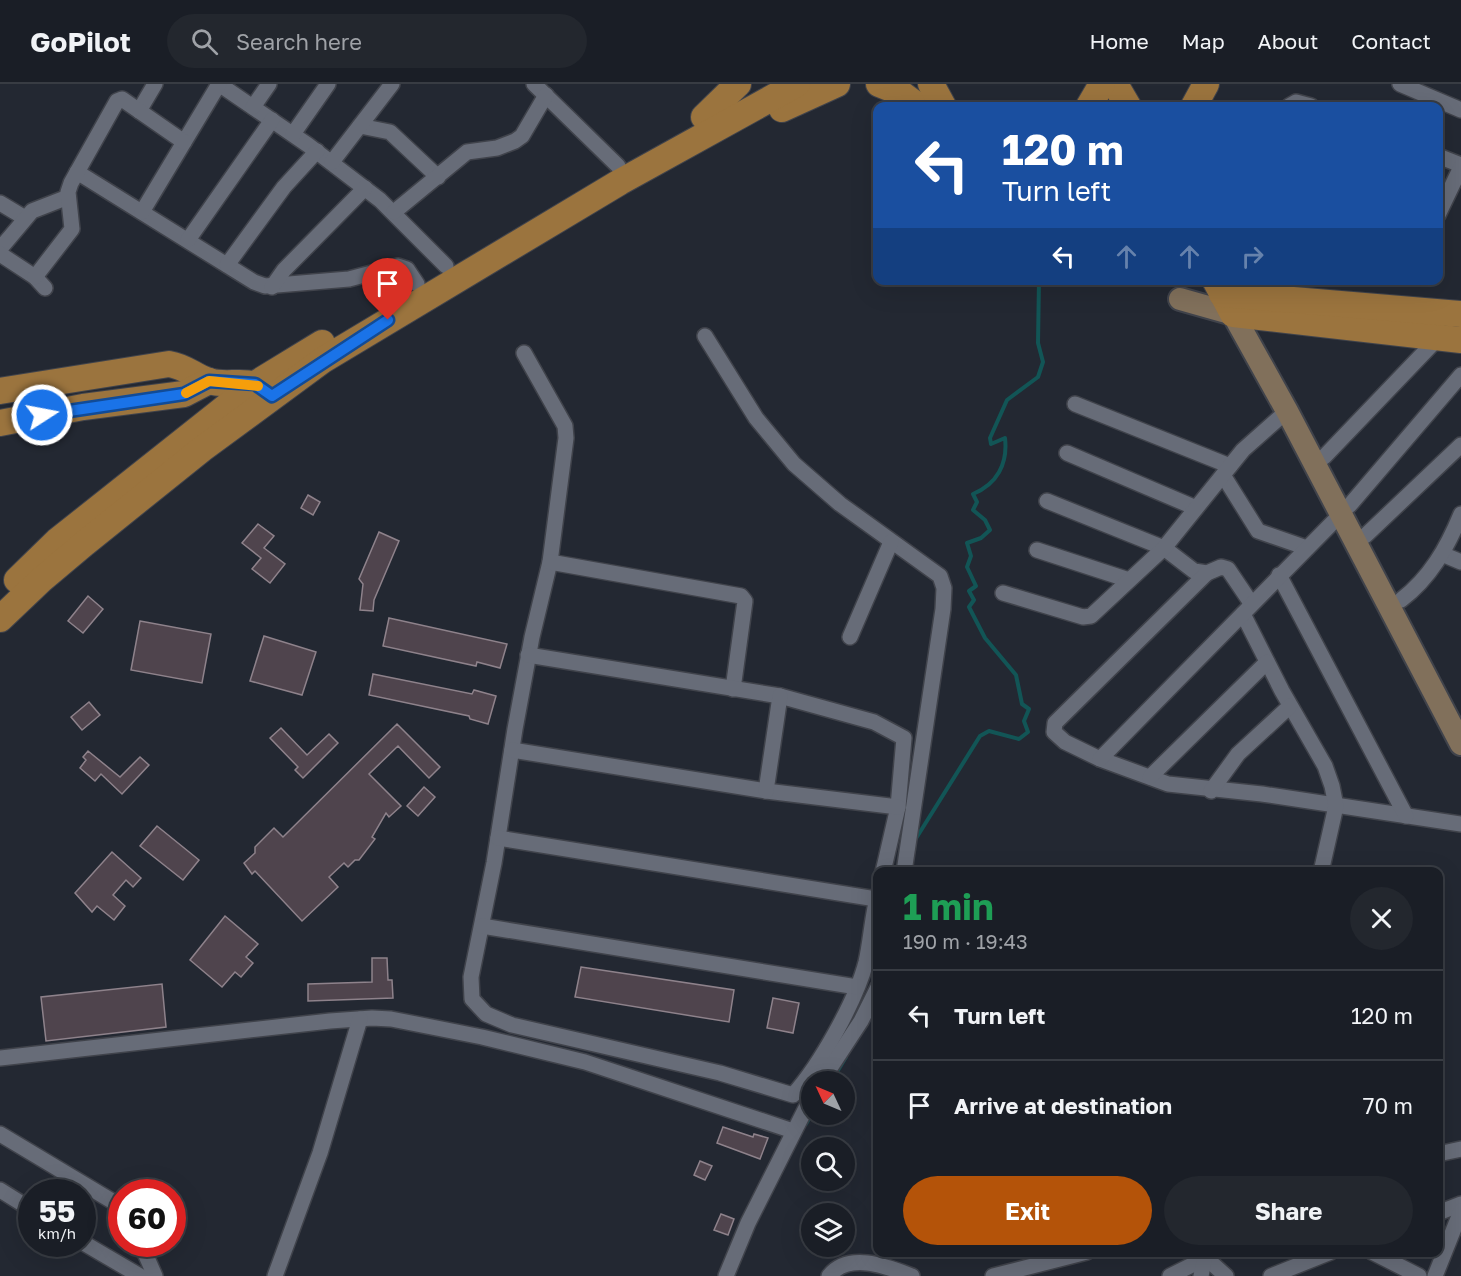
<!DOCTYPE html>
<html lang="en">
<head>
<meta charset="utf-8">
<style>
	:root { --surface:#1a1e26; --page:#23272e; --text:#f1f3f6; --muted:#9fa2a7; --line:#383c43; --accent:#b45309 }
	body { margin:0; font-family:"Golos Text",sans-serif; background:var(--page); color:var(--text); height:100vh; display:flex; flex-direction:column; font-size:22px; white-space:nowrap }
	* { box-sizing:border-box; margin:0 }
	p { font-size:20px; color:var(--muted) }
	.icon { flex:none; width:33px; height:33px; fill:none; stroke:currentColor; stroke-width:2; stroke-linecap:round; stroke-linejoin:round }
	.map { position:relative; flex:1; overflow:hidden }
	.details { position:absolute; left:873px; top:783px; width:570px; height:390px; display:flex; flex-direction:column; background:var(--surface); border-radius:12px; box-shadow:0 6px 24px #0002,0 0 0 2px var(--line) }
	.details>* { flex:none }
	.hud { position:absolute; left:873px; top:18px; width:570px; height:183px; border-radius:12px; box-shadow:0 6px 24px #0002,0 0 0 2px var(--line); background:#1a4fa0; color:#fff; overflow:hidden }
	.needle { width:39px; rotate:314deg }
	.buttons { position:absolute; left:801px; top:987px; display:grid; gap:12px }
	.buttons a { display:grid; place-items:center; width:54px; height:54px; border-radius:50%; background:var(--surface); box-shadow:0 6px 24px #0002,0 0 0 2px var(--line); font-size:30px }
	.speed { position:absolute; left:18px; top:1095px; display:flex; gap:12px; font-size:30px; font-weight:700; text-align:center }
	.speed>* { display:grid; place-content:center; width:78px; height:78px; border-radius:50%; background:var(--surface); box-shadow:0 6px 24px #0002,0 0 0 2px var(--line); line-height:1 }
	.speed small { font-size:15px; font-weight:400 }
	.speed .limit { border:9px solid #d22; background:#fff; color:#111 }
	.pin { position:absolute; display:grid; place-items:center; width:51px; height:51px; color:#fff; margin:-62px -26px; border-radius:50% 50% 50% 0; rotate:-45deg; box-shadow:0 0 6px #0007 }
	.pin .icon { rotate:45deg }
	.me { position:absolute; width:66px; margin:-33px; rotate:79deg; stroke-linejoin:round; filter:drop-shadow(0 0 4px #0008) }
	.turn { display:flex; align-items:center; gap:21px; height:126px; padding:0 30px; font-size:27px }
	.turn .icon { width:78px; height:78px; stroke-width:2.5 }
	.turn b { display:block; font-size:42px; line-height:51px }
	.lanes { display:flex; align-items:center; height:57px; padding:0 30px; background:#0003; justify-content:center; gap:30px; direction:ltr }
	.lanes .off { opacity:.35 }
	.round { display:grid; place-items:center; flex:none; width:63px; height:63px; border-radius:32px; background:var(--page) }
	.headline { display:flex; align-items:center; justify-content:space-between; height:102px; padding:0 30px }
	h1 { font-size:36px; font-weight:700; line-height:45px; color:#1e9e55 }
	.cta { display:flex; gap:12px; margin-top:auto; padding:12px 30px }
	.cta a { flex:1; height:69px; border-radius:36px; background:var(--accent); color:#fff; font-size:24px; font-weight:700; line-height:69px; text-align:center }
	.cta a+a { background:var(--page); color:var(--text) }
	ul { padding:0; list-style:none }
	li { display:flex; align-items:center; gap:18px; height:90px; padding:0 30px; border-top:2px solid var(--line) }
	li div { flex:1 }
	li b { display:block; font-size:22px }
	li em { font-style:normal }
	header { display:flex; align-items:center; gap:36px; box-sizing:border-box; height:84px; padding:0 30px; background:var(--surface); border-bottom:2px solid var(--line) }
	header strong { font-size:28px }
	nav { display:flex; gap:33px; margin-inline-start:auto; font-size:21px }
	.search { width:420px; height:54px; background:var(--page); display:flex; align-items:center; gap:15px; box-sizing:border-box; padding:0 21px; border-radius:33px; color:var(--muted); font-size:22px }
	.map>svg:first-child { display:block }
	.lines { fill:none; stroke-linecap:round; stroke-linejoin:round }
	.stream { stroke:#125556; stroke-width:4 }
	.building { fill:#4f444d; stroke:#8e828b; stroke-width:1.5 }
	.street-casing { stroke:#40434b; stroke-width:18 }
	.secondary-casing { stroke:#40434b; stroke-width:26 }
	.primary-casing { stroke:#40434b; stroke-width:28 }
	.street { stroke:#676c78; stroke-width:15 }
	.secondary { stroke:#81705b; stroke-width:22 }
	.primary { stroke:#9b743e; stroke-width:26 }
	.route-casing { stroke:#114b97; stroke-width:15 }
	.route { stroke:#1a73e8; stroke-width:10 }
	.slow { stroke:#f59e0b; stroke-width:10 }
</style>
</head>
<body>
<header>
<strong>GoPilot</strong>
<div class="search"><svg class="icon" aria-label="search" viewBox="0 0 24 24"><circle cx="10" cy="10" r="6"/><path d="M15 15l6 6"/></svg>Search here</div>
<nav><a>Home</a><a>Map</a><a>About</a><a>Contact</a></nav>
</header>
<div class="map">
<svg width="1461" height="1192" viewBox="0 0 1461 1192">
	<rect width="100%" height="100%" fill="#232832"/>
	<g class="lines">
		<g class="stream">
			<path d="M915,756L980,652L989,647L1019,655L1028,648L1024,637L1029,625L1022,620L1016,591L985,554L969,523L974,516L969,507L976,502L967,483L971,472L967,459L981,454L990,446L985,436L973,426L977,418L973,410C997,400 1008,380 1005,354L991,360L990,354L1007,316L1038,293L1043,278L1038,259L1039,196"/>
			<path d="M831,998L846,973"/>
			<path d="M806,1040L812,1030"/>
		</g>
	</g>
	<g class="building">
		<path d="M308,411L320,418L313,431L301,424Z"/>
		<path d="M258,440L274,452L264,464L285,480L270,499L252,485L261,474L242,459Z"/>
		<path d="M379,448L399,457L374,516L373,527L360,526L363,500L359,495Z"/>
		<path d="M88,512L103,525L83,549L68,537Z"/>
		<path d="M389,534L507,560L500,584L477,578L476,582L383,562Z"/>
		<path d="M140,537L211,550L202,599L131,586Z"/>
		<path d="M264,552L316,568L302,611L250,597Z"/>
		<path d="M373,590L472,610L474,606L496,612L488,640L470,635L469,632L369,611Z"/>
		<path d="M89,618L100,631L82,646L71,633Z"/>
		<path d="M397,640L440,683L429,694L398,662L369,690L401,722L389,733L386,729L372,753L375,755L359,776H355L348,783L344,779L329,793L338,803L302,837L255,787L252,790L244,779L255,769V763L274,744L283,753Z"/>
		<path d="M281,644L307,671L329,650L338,659L303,694L295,686L298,683L270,654Z"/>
		<path d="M88,667L120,693L140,673L149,681L122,710L101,690L95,697L80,684L86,676L83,673Z"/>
		<path d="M424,703L435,713L418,732L407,722Z"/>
		<path d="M157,742L199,776L183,796L140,762Z"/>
		<path d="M112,768L141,794L133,803L126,796L113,811L125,822L114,836L97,822L92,828L75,809Z"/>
		<path d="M225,832L258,860L246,873L253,879L241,893L235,888L222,903L190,876Z"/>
		<path d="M372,874H387L388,896H392L393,914L308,917V900L372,898Z"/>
		<path d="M581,883L734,906L729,938L575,913Z"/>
		<path d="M162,900L166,943L46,957L41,913Z"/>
		<path d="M773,914L799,919L793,949L767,944Z"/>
		<path d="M723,1043L753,1053L754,1050L768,1054L760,1075L717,1059Z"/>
		<path d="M700,1077L712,1082L705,1096L694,1091Z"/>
		<path d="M721,1130L734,1135L728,1151L714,1146Z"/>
	</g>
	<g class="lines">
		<defs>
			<g id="street">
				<path d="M219,0L308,61L380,116L446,182"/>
				<path d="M534,0L618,82"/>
				<path d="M1400,0L1461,26"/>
				<path d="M1289,22L1296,18L1311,22"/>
				<path d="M253,23L269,0"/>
				<path d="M139,27L155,0"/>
				<path d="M360,42L390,48L438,93"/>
				<path d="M293,50L328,0"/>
				<path d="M1438,72L1461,81"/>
				<path d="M332,78L392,0"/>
				<path d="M77,88L254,198L265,202L349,195L398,182L407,185L417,200"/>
				<path d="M0,119L25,134"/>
				<path d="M142,128L219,0"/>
				<path d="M394,128L467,68L497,64L515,57L522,52L546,11"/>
				<path d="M1438,131L1461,83"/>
				<path d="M188,156L272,36"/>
				<path d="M0,165L32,127L68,113"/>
				<path d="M0,170L35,193L45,204"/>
				<path d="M227,181L284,103L317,67"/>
				<path d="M35,193L72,145L68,108L71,99L117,17L122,15L184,58"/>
				<path d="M272,203L284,186L365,104"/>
				<path d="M705,252L756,334L794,380L840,420L940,492L944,504L943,525L904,788"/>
				<path d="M524,269L565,342L566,354L550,478L532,553L515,645L494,779L471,893L472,915L486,930L512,941L720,989L793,1011C820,981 856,917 866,878C871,856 872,832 878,810"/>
				<path d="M1075,320L1230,382"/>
				<path d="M1067,369L1196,424"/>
				<path d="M1324,373L1439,253"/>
				<path d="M1223,391L1258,447L1307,464"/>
				<path d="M1047,417L1164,464L1194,487L1207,489L1221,483L1228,485L1251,519"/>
				<path d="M1349,422L1461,291"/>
				<path d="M1365,452L1461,361"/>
				<path d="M1037,466L1129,496"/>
				<path d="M1442,470L1461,478"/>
				<path d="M550,478L741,512L745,517L733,605"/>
				<path d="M1207,489L1055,639L1054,648L1065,658L1100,675L1168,700L1262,710L1461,740"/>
				<path d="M1279,491L1406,732"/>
				<path d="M1003,509L1083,533L1091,532L1164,464L1243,366L1287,327"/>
				<path d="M1401,516C1430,494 1447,464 1461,430"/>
				<path d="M1243,530L1282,607L1325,682L1332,702L1336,722L1321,788"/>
				<path d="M850,553L891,458"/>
				<path d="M528,571L780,612L874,638L904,654L898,723L883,788"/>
				<path d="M512,666L766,707L898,723"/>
				<path d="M1100,675L1340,431"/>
				<path d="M1150,693L1267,578"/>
				<path d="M766,707L780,612"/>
				<path d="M1211,707L1238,670L1290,622"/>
				<path d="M498,754L876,815"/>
				<path d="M482,842L857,903"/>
				<path d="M0,974L330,937L372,934L391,935L482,953L585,978L793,1047"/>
				<path d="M821,998L861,937L878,903"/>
				<path d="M0,1050L122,1123"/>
				<path d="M1438,1070L1461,1065"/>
				<path d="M0,1106L32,1126"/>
				<path d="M1438,1129L1461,1120"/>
				<path d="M82,1158L140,1192"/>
				<path d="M141,1160L155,1192"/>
				<path d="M1372,1168L1419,1192"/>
				<path d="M275,1192L320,1069L360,935"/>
				<path d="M726,1192L748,1139L812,1012"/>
				<path d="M829,1192C849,1167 888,1183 912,1192"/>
				<path d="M993,1192L1087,1168"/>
				<path d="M1170,1192L1206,1174L1226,1192"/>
				<path d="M1201,1192L1206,1168"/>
				<path d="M1271,1192L1331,1168"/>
				<path d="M1435,1192L1461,1127"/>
			</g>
			<path id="secondary" d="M1180,215L1233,230L1287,327L1461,660"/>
			<g id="primary">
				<path d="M879,0L899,8L918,22"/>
				<path d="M931,0L943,22"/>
				<path d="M1115,0L1128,22"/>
				<path d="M1089,22L1102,0"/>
				<path d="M1194,22L1206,0"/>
				<path d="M782,25L837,0"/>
				<path d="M704,33L738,0"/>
				<path d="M1215,196L1233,230L1461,256"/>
				<path d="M1222,210L1461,230"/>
				<path d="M0,307L169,280C187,283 193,292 209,297C226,303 246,294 262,304"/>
				<path d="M0,339L83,323L184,310L209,297"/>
				<path d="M17,496L57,457L255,300L322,259"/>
				<path d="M0,535L41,496L85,459L202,365L323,276L620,98L797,0"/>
			</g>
		</defs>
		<use href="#street" class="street-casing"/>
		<use href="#secondary" class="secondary-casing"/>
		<use href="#primary" class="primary-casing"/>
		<use href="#street" class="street"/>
		<use href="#secondary" class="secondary"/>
		<use href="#primary" class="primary"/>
	</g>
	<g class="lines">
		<defs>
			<path id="route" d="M42,331L184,310L209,297L255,300L272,312L388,236"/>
		</defs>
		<use href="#route" class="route-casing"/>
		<use href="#route" class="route"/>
		<path class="slow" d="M186,309L209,297L258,302"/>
	</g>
</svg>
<div class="buttons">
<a><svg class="needle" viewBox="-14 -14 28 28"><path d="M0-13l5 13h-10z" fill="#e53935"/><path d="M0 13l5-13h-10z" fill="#9fa2a7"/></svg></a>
<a><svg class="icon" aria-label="search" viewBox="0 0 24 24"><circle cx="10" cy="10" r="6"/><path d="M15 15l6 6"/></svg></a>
<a><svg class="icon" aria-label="layers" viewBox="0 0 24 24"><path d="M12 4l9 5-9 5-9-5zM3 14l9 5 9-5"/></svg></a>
</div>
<div class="speed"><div>55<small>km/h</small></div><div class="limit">60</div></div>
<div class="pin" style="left:388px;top:236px;background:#d93025"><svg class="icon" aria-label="arrive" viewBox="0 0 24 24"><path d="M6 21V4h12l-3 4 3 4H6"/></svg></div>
<svg class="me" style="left:42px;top:331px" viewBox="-20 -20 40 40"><circle r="17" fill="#1a73e8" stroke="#fff" stroke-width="3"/><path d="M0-11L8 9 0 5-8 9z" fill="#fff"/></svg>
<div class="hud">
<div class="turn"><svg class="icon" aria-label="left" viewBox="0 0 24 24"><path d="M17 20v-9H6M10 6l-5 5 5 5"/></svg><div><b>120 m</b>Turn left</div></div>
<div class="lanes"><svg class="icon" aria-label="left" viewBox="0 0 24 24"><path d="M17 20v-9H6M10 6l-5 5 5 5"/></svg><svg class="icon off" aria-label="ahead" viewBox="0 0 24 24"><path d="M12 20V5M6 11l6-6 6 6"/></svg><svg class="icon off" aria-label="ahead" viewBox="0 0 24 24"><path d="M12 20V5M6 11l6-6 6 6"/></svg><svg class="icon off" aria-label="right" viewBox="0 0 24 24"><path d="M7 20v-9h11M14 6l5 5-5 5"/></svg></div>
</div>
<section class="details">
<div class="headline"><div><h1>1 min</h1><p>190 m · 19:43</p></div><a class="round"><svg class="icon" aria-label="close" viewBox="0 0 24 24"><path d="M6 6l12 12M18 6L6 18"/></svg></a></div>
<ul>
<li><svg class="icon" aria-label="left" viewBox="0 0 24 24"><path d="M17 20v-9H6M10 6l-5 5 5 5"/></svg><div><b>Turn left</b></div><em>120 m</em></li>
<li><svg class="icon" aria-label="arrive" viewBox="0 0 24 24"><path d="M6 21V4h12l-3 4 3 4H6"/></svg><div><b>Arrive at destination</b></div><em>70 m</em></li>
</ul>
<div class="cta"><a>Exit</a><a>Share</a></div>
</section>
</div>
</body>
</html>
